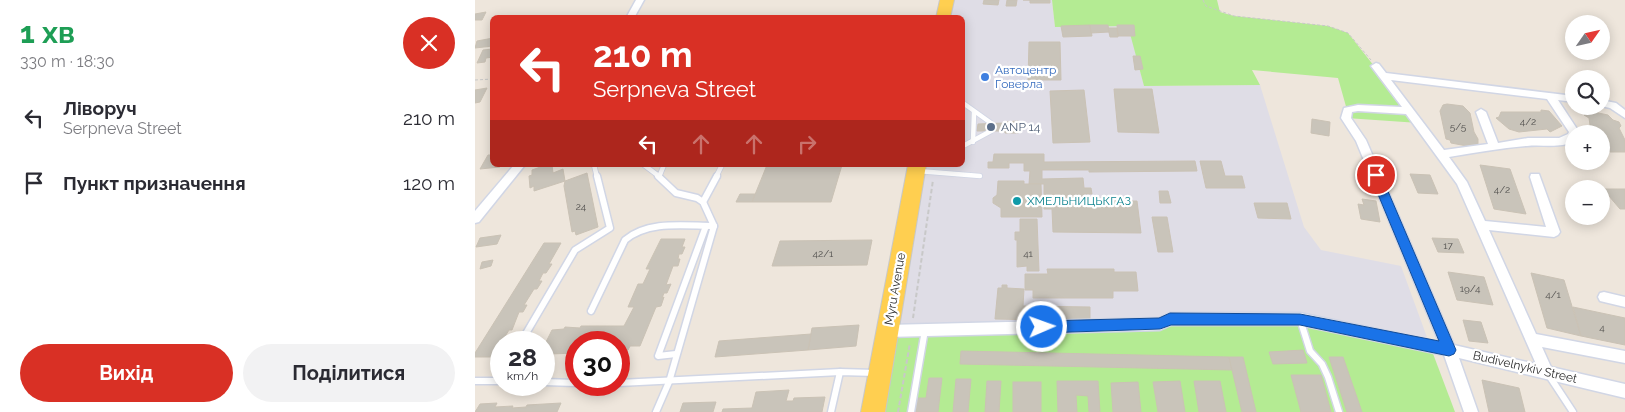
<!DOCTYPE html>
<html lang="uk">
<head>
<meta charset="utf-8">
<style>
	:root { --surface:#fff; --page:#f2f2f3; --text:#2b2b33; --muted:#7c7c81; --accent:#d93025 }
	body { margin:0; font-family:Raleway,sans-serif; background:var(--page); color:var(--text); height:100vh; display:flex; flex-direction:column; font-size:19px; white-space:nowrap }
	* { box-sizing:border-box; margin:0 }
	p { font-size:16px; color:var(--muted) }
	.icon { flex:none; width:28px; height:28px; fill:none; stroke:currentColor; stroke-width:2; stroke-linecap:round; stroke-linejoin:round }
	.map { position:relative; flex:1; overflow:hidden }
	.side { display:flex; flex-direction:column; background:var(--surface); width:475px }
	.side>* { flex:none }
	.hud { position:absolute; left:15px; top:15px; width:475px; height:152px; border-radius:8px; box-shadow:0 2px 12px #0003; background:#d93025; color:#fff; overflow:hidden }
	.needle { width:32px; rotate:56deg }
	.controls { position:absolute; left:1090px; top:15px; display:grid; gap:10px }
	.controls a { display:grid; place-items:center; width:45px; height:45px; border-radius:50%; background:var(--surface); box-shadow:0 2px 12px #0003; font-size:25px }
	.speed { position:absolute; left:15px; top:331px; display:flex; gap:10px; font-size:25px; font-weight:700; text-align:center }
	.speed>* { display:grid; place-content:center; width:65px; height:65px; border-radius:50%; background:var(--surface); box-shadow:0 2px 12px #0003; line-height:1 }
	.speed small { font-size:12px; font-weight:400 }
	.speed .limit { border:8px solid #d22; background:#fff; color:#111 }
	.pin { position:absolute; display:grid; place-items:center; width:42px; height:42px; color:#fff; margin:-21px; border:2px solid #fff; border-radius:50%; box-shadow:0 1px 5px #0007 }
	.me { position:absolute; width:55px; margin:-28px; rotate:88deg; stroke-linejoin:round; filter:drop-shadow(0 0 4px #0008) }
	.turn { display:flex; align-items:center; gap:18px; height:105px; padding:0 20px; font-size:22px }
	.turn .icon { width:65px; height:65px; stroke-width:2.5 }
	.turn b { display:block; font-size:35px; line-height:42px }
	.lanes { display:flex; align-items:center; height:48px; padding:0 20px; background:#0003; justify-content:center; gap:25px; direction:ltr }
	.lanes .off { opacity:.35 }
	.round { display:grid; place-items:center; flex:none; width:52px; height:52px; border-radius:26px; background:var(--page) }
	.overview { display:flex; align-items:center; justify-content:space-between; height:85px; padding:0 20px }
	h1 { font-size:30px; font-weight:700; line-height:38px; color:#1e9e55 }
	.cta { display:flex; gap:10px; margin-top:auto; padding:10px 20px }
	.cta a { flex:1; height:58px; border-radius:30px; background:var(--accent); color:#fff; font-size:20px; font-weight:700; line-height:58px; text-align:center }
	.cta a+a { background:var(--page); color:var(--text) }
	ul { padding:0; list-style:none }
	li { display:flex; align-items:center; gap:15px; height:65px; padding:0 20px }
	li div { flex:1 }
	li b { display:block; font-size:19px }
	li em { font-style:normal }
	main { display:flex; flex:1; min-height:0 }
	.map>svg:first-child { display:block }
	.industrial { fill:#dfdde6 }
	.green { fill:#b4eb93 }
	.building { fill:#c9c4ba; stroke:#cac2b5 }
	.lines { fill:none; stroke-linecap:round; stroke-linejoin:round }
	.lane-far1-casing { stroke:#d1d6e5; stroke-width:6 }
	.lane-casing { stroke:#d1d6e5; stroke-width:9 }
	.street-casing { stroke:#d1d6e5; stroke-width:3 }
	.primary-casing { stroke:#c8c8c8; stroke-width:2 }
	.path-far1 { stroke:#c8c8c8; stroke-width:1; stroke-dasharray:3 2; stroke-linecap:butt }
	.path { stroke:#c8c8c8; stroke-width:2; stroke-dasharray:4.5 2.5; stroke-linecap:butt }
	.lane-far1 { stroke:#fff; stroke-width:4.5 }
	.lane { stroke:#fff; stroke-width:6 }
	.street { fill:#fff; fill-rule:evenodd }
	.primary { fill:#ffcf50; fill-rule:evenodd }
	.route { fill:#1a73e8; stroke:#114b97 }
	.shop-dot { fill:#3f7fe0; stroke:#fff; stroke-width:2 }
	.service-dot { fill:#5c6f8a; stroke:#fff; stroke-width:2 }
	.culture-dot { fill:#0f9aa8; stroke:#fff; stroke-width:2 }
	.labels { text-anchor:middle; dominant-baseline:central; stroke-width:4.5; stroke-linejoin:round; paint-order:stroke }
	.number-label { font-size:10px; fill:#52514f }
	.shop-label { font-size:12px; fill:#366cbe; stroke:#fff; text-anchor:start }
	.service-label { font-size:12px; fill:#4e5e75; stroke:#fff; text-anchor:start }
	.culture-label { font-size:12px; fill:#0d838f; stroke:#fff; text-anchor:start }
	.street-label { font-size:12px; fill:#2b2b2b; stroke:#fff }
</style>
</head>
<body>
<main>
<section class="side">
<div class="overview"><div><h1>1 хв</h1><p>330 m · 18:30</p></div><a class="round" style="background:#d93025;color:#fff"><svg class="icon" aria-label="close" viewBox="0 0 24 24"><path d="M6 6l12 12M18 6L6 18"/></svg></a></div>
<ul>
<li><svg class="icon" aria-label="left" viewBox="0 0 24 24"><path d="M17 20v-9H6M10 6l-5 5 5 5"/></svg><div><b>Ліворуч</b><p>Serpneva Street</p></div><em>210 m</em></li>
<li><svg class="icon" aria-label="arrive" viewBox="0 0 24 24"><path d="M6 21V4h12l-3 4 3 4H6"/></svg><div><b>Пункт призначення</b></div><em>120 m</em></li>
</ul>
<div class="cta"><a>Вихід</a><a>Поділитися</a></div>
</section>
<div class="map">
<svg width="1150" height="412" viewBox="0 0 1150 412">
	<rect width="100%" height="100%" fill="#eee6dc"/>
	<path class="industrial" d="M475,0H577L580,27L654,26L669,86L785,85L829,227L846,250L926,266L957,351L417,336L447,165H488V18L472,17Z"/>
	<g class="green">
		<path d="M577,0H742L745,12L759,16L853,26L873,33L944,123L871,118L872,110L863,78L777,70L785,85L669,86L653,26L580,27Z"/>
		<path d="M697,324H826L957,351L980,412H404L417,336Z"/>
	</g>
	<g class="building">
		<path d="M509,0H524L523,5L508,4Z"/>
		<path d="M532,0H542L541,6H531Z"/>
		<path d="M548,0H575V3H555V0Z"/>
		<path d="M11,12L7,20H0V14Z"/>
		<path d="M615,25L617,36L588,37L586,26Z"/>
		<path d="M615,25H633L634,32L616,33Z"/>
		<path d="M642,25H659L660,36H643Z"/>
		<path d="M633,28H642L643,37H635Z"/>
		<path d="M18,38V46L0,48L2,41Z"/>
		<path d="M554,42H585L586,80H553Z"/>
		<path d="M18,49V57L11,58L10,62L2,63L8,50Z"/>
		<path d="M658,56H665L668,69L660,70Z"/>
		<path d="M12,88L5,102L0,103V90Z"/>
		<path d="M639,89H677L684,133L643,132Z"/>
		<path d="M609,90L615,142L578,143L575,91Z"/>
		<path d="M972,104L988,106L995,113L999,132L1003,139V144L992,146L976,143L975,140L971,139L965,111L968,105Z"/>
		<path d="M1066,110L1074,111L1087,126L1075,132L1072,129L1044,132L1034,129L1021,118L1024,117L1026,112H1066Z"/>
		<path d="M1114,111L1133,115L1138,120L1144,122L1146,126L1144,128L1150,140V152H1135L1126,147V134L1116,132L1114,118L1109,115L1115,114Z"/>
		<path d="M837,119L855,122L854,136L836,133Z"/>
		<path d="M543,121V133H530V122Z"/>
		<path d="M530,123V131H502L503,124Z"/>
		<path d="M519,154H569V162L720,161L722,171L614,172V170H567V179L608,178L609,188H616L617,194H609V200H569V184H554L555,171H549V163H534V168H513V162H518Z"/>
		<path d="M13,155H18V165H25V167L5,169Z"/>
		<path d="M725,161H746L750,176H767L770,188H731Z"/>
		<path d="M71,165H77L78,173L88,169L90,181L59,191V186L55,188L54,176L57,175V170Z"/>
		<path d="M292,165H367L356,202H277Z"/>
		<path d="M1005,165L1035,169L1051,214L1019,209Z"/>
		<path d="M112,173L123,227L101,235L100,231L97,232L89,186L90,181Z"/>
		<path d="M935,174L955,175L963,194L943,193Z"/>
		<path d="M523,181H549V184H566L567,217H526V208L518,203V198L522,195Z"/>
		<path d="M1128,189H1150V209H1145Z"/>
		<path d="M684,191H693L696,203H685Z"/>
		<path d="M265,194H280L277,202H261Z"/>
		<path d="M887,199L901,201L905,222L886,219L883,204L889,205Z"/>
		<path d="M569,201H662L666,233L578,232L577,209H569Z"/>
		<path d="M779,203H812L816,219L783,218Z"/>
		<path d="M677,217H692L698,252H683Z"/>
		<path d="M545,219H562L564,271H552V266L542,267V240H540V232H545Z"/>
		<path d="M26,235L22,244L1,247L5,238Z"/>
		<path d="M957,238L983,239L989,253L963,252Z"/>
		<path d="M186,239H210L207,247H210L207,254H204L203,259H205L203,266H198L191,285L196,284L192,293H189L187,298L189,297L186,306L181,307L165,346H155L153,350H144V342H101V353L75,354L76,352H69V346L77,330L89,329L90,327L105,328L106,326H149L159,307H153L163,284H168L175,269H171Z"/>
		<path d="M397,240L392,265L297,266L305,241Z"/>
		<path d="M69,243H86L74,264H77L71,273H68L64,281H67L62,289H59L49,305H52L48,312H44L37,330H34L17,357H0V353Z"/>
		<path d="M18,260L16,266L5,269L7,262Z"/>
		<path d="M572,269H639V272H661L663,291H638V298H558V290H550V274H573Z"/>
		<path d="M973,272L1009,277L1018,305L982,300Z"/>
		<path d="M1056,273L1089,280L1106,336L1072,328Z"/>
		<path d="M527,285H532V288L549,289L548,306L615,307V321L520,319L523,288H527Z"/>
		<path d="M1098,307L1150,318V345L1106,336Z"/>
		<path d="M988,320L1006,322L1013,343L994,341Z"/>
		<path d="M384,325L381,346L333,350L337,328Z"/>
		<path d="M336,334L333,350L240,357L244,341Z"/>
		<path d="M828,350L832,363L798,364L794,352Z"/>
		<path d="M486,351L754,357L757,370L485,364Z"/>
		<path d="M754,357H768L781,412H767Z"/>
		<path d="M854,357H868L887,412H872Z"/>
		<path d="M816,375H846L856,412H826Z"/>
		<path d="M454,378H467L463,412H440L442,398H451Z"/>
		<path d="M481,379H496L493,412H478Z"/>
		<path d="M1007,380L1044,388L1050,412H1014Z"/>
		<path d="M512,381H526L524,412H510Z"/>
		<path d="M582,381H623L625,412H614L613,396L601,395L602,412H583Z"/>
		<path d="M705,381L710,412H683L678,382Z"/>
		<path d="M719,381H745L751,412H724Z"/>
		<rect x="538" y="382" width="28" height="30"/>
		<path d="M663,382L666,412H638L636,383Z"/>
		<path d="M314,390L311,401H318L319,398L350,397L347,412H247L248,409L277,408L281,392Z"/>
		<path d="M241,402L238,412H205L208,403Z"/>
		<path d="M22,403L20,407L38,406L37,408L51,407L52,405L86,403L82,412H0L5,404Z"/>
	</g>
	<g class="lines">
		<defs>
			<g id="lane-far1">
				<path d="M488,103L516,123"/>
				<path d="M498,142L499,112"/>
				<path d="M488,146L516,131"/>
				<path d="M119,165L122,177"/>
				<path d="M169,165L185,177"/>
				<path d="M443,171L505,176"/>
				<path d="M184,177L189,165"/>
				<path d="M241,177L247,165"/>
			</g>
			<g id="lane">
				<path d="M228,202L242,176"/>
				<path d="M116,311L150,240C174,220 210,226 239,226"/>
				<path d="M825,319L835,351L847,364L853,377L864,412"/>
				<path d="M46,342L100,250L135,228L122,176"/>
				<path d="M201,354L183,356L231,226"/>
				<path d="M1073,374L1098,412"/>
				<path d="M0,381H26"/>
				<path d="M69,382L101,383"/>
				<path d="M144,383L365,372L401,373"/>
				<path d="M181,412L194,382L239,226L228,202L222,198L201,193L183,176"/>
				<path d="M356,412L365,372"/>
				<path d="M436,412L450,330"/>
			</g>
			<g id="street">
				<path d="M161,0H169L159,18H151Z"/>
				<path d="M901,63L904,64L911,73L1099,96V102L1083,100L1104,132V134H1099V141C1085,149 1067,144 1052,146C1026,148 1000,153 974,157L992,182L1010,221L1071,227L1055,177L1056,174H1064L1085,232L1083,235L1079,237L1014,230L1061,334L1150,351V363L1067,347L1076,367L1150,384V398L984,358L1003,412H989L969,355L825,325H696L685,330L412,337L407,335L405,331L407,327L412,325L684,318L695,313H825L964,342L881,141L866,118L869,108L883,105L927,107L896,66ZM916,80L1072,99L1094,132L1093,134L1084,138H1053L1023,143L1011,112L1006,109L1001,112L1013,144L969,150ZM883,111L931,114L982,184L1061,364L979,345L891,140L876,118L877,112Z"/>
				<path d="M1126,100L1141,103L1150,110V118L1135,108L1126,106Z"/>
				<path d="M39,165H50L4,222L0,223V211Z"/>
				<path d="M1129,292L1150,297V307L1125,301L1123,297L1125,293Z"/>
			</g>
			<g id="primary">
				<path d="M465,0H479L475,18H461Z"/>
				<path d="M433,165H451L410,412H386Z"/>
			</g>
		</defs>
		<use href="#lane-far1" class="lane-far1-casing"/>
		<use href="#lane" class="lane-casing"/>
		<use href="#street" class="street-casing"/>
		<use href="#primary" class="primary-casing"/>
		<g class="path-far1">
			<path d="M728,0L731,6L759,16L853,26L873,33L896,60"/>
			<path d="M0,80L18,79"/>
		</g>
		<g class="path">
			<path d="M438,318L458,180"/>
			<path d="M423,412L435,343"/>
		</g>
		<use href="#lane-far1" class="lane-far1"/>
		<use href="#lane" class="lane"/>
		<use href="#street" class="street"/>
		<use href="#primary" class="primary"/>
	</g>
	<path class="route" d="M901,171L906,175L981,350L979,354L974,356L825,325H696L685,329L567,333L562,331L561,327L562,323L567,321L684,318L695,313L825,314L964,341L895,175Z"/>
	<circle class="shop-dot" cx="510" cy="77" r="5"/>
	<circle class="service-dot" cx="516" cy="127" r="5"/>
	<circle class="culture-dot" cx="542" cy="201" r="5"/>
	<g class="labels">
		<g class="number-label">
			<text x="1053" y="121">4/2</text>
			<text x="983" y="126">5/5</text>
			<text x="1027" y="189">4/2</text>
			<text x="106" y="206">24</text>
			<text x="973" y="245">17</text>
			<text x="348" y="253">42/1</text>
			<text x="553" y="253">41</text>
			<text x="995" y="288">19/4</text>
			<text x="1078" y="294">4/1</text>
			<text x="1127" y="327">4</text>
		</g>
		<g class="shop-label">
			<text x="520" y="70">Автоцентр<tspan x="520" dy="14">Говерла</tspan></text>
		</g>
		<g class="service-label">
			<text x="526" y="127">ANP 14</text>
		</g>
		<g class="culture-label">
			<text x="552" y="201">ХМЕЛЬНИЦЬКГАЗ</text>
		</g>
		<g class="street-label">
			<text transform="translate(420 289) rotate(-80)">Myru Avenue</text>
			<text transform="translate(1050 367) rotate(13)">Budivelnykiv Street</text>
		</g>
	</g>
</svg>
<div class="controls">
<a><svg class="needle" viewBox="-14 -14 28 28"><path d="M0-13l5 13h-10z" fill="#e53935"/><path d="M0 13l5-13h-10z" fill="#7c7c81"/></svg></a>
<a><svg class="icon" aria-label="search" viewBox="0 0 24 24"><circle cx="10" cy="10" r="6"/><path d="M15 15l6 6"/></svg></a>
<a>+</a>
<a>−</a>
</div>
<div class="speed"><div>28<small>km/h</small></div><div class="limit">30</div></div>
<div class="pin" style="left:901px;top:175px;background:#d93025"><svg class="icon" aria-label="arrive" viewBox="0 0 24 24"><path d="M6 21V4h12l-3 4 3 4H6"/></svg></div>
<svg class="me" style="left:567px;top:327px" viewBox="-20 -20 40 40"><circle r="17" fill="#1a73e8" stroke="#fff" stroke-width="3"/><path d="M0-11L8 9 0 5-8 9z" fill="#fff"/></svg>
<div class="hud">
<div class="turn"><svg class="icon" aria-label="left" viewBox="0 0 24 24"><path d="M17 20v-9H6M10 6l-5 5 5 5"/></svg><div><b>210 m</b>Serpneva Street</div></div>
<div class="lanes"><svg class="icon" aria-label="left" viewBox="0 0 24 24"><path d="M17 20v-9H6M10 6l-5 5 5 5"/></svg><svg class="icon off" aria-label="ahead" viewBox="0 0 24 24"><path d="M12 20V5M6 11l6-6 6 6"/></svg><svg class="icon off" aria-label="ahead" viewBox="0 0 24 24"><path d="M12 20V5M6 11l6-6 6 6"/></svg><svg class="icon off" aria-label="right" viewBox="0 0 24 24"><path d="M7 20v-9h11M14 6l5 5-5 5"/></svg></div>
</div>
</div>
</main>
</body>
</html>
